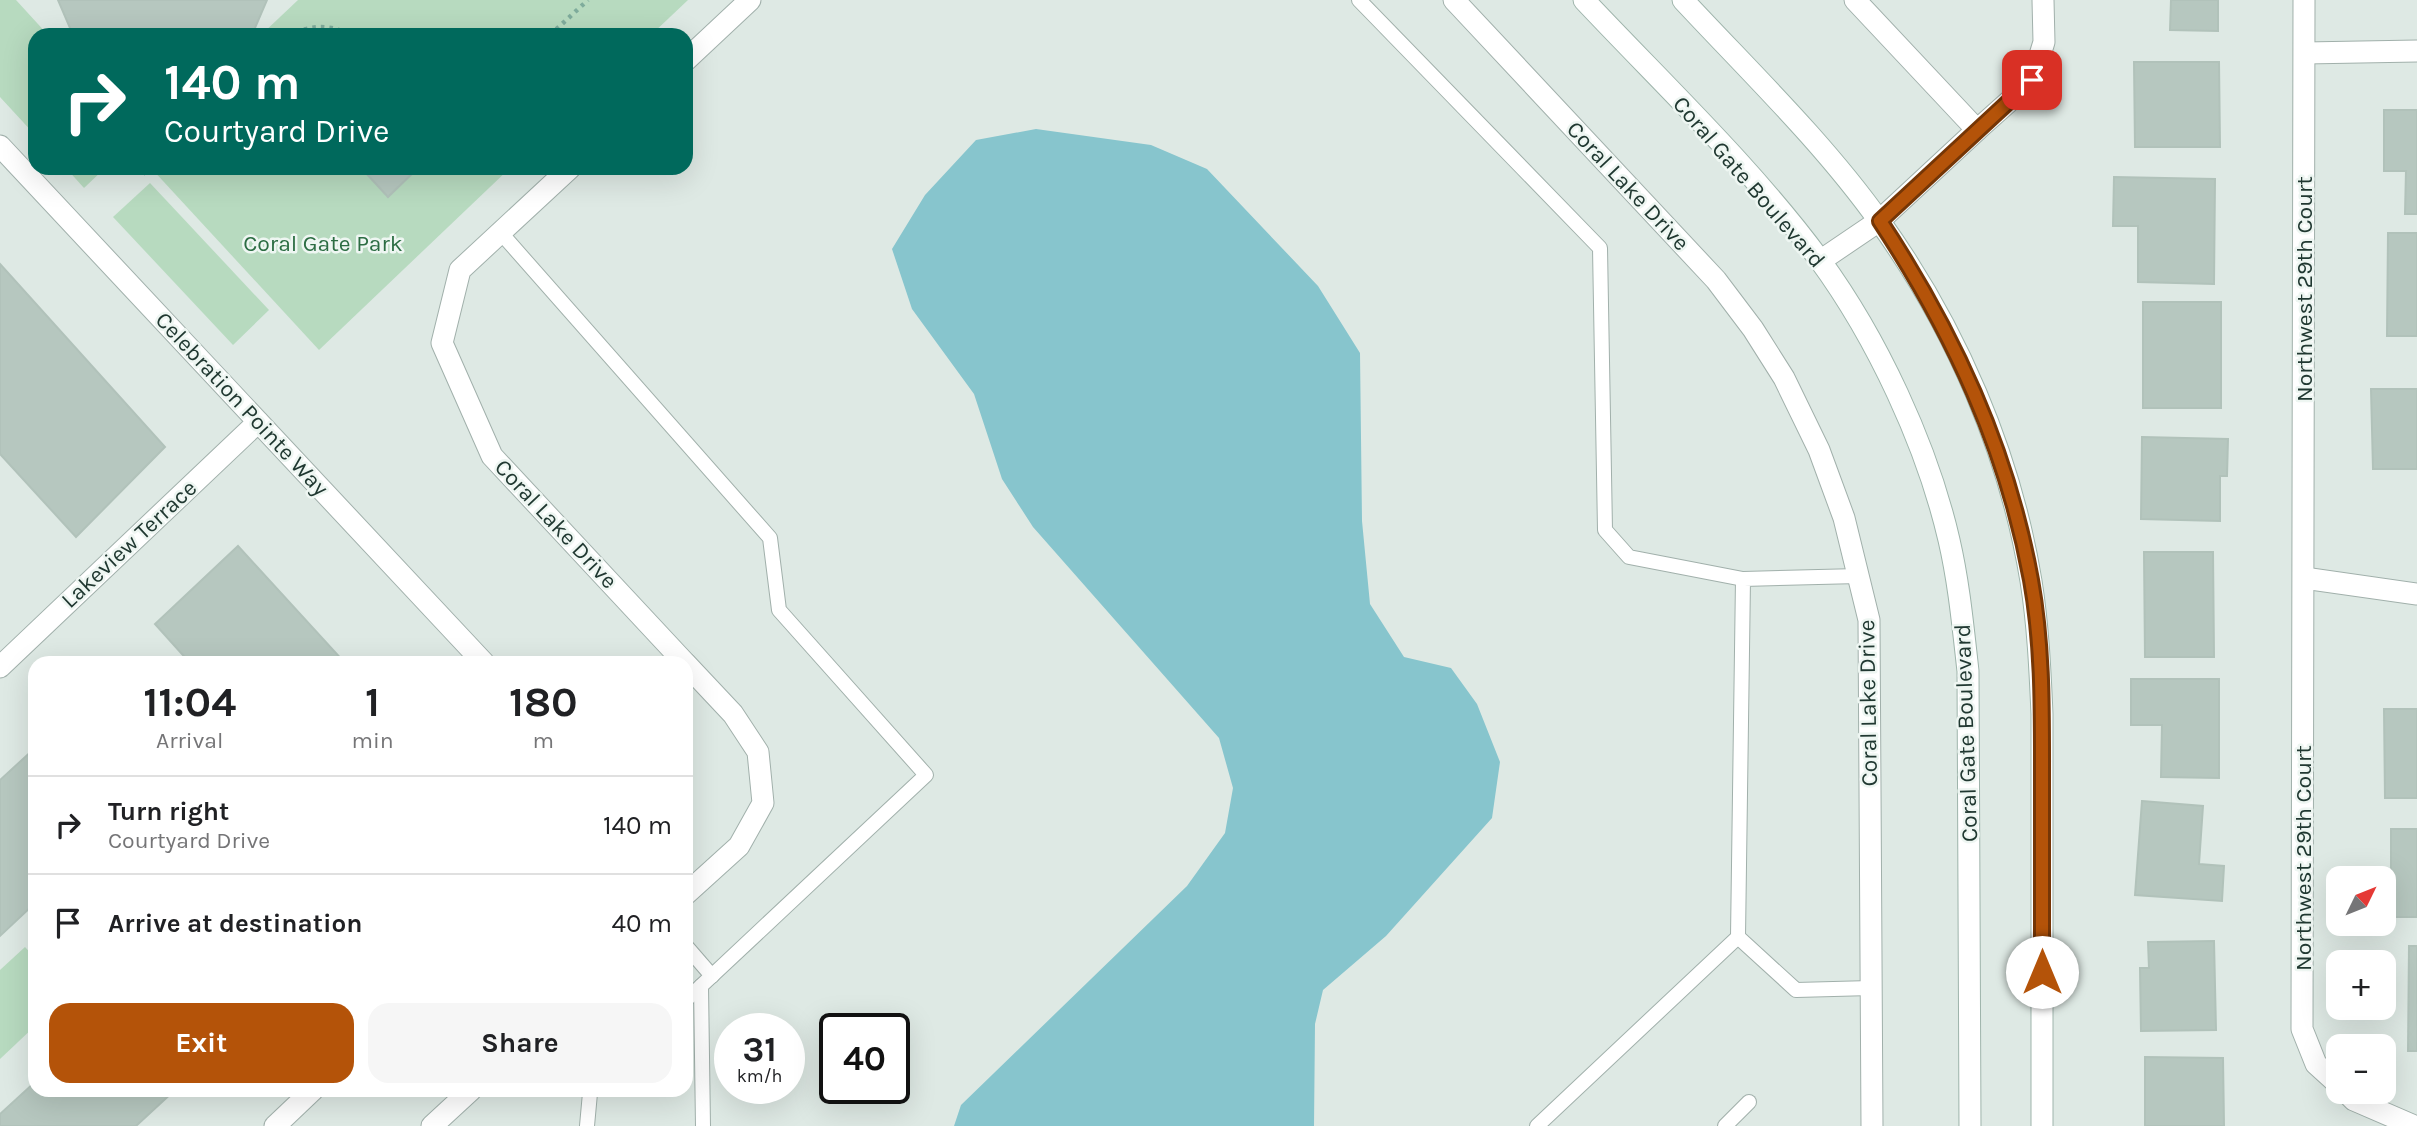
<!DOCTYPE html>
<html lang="en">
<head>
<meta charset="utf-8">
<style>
	:root { --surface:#fff; --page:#f6f6f6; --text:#202124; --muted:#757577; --line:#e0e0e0; --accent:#b45309 }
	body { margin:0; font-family:Karla,sans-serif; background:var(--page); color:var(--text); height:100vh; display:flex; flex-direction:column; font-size:26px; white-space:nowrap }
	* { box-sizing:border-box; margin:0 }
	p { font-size:23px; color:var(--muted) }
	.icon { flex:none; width:38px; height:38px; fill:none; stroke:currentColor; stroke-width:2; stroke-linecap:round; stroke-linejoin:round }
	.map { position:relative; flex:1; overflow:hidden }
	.side { position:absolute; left:28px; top:656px; width:665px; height:441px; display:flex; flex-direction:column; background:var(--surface); border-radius:21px; box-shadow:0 7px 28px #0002 }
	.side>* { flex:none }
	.guide { position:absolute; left:28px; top:28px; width:665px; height:147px; border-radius:21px; box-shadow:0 7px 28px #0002; background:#00695c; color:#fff; overflow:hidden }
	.needle { width:46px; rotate:47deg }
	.fabs { position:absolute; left:2326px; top:866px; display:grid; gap:14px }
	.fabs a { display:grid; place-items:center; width:70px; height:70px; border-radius:14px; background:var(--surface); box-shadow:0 7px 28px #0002; font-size:35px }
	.speed { position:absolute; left:714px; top:1013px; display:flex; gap:14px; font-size:35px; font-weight:700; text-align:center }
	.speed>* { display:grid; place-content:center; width:91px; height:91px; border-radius:50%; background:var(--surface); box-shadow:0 7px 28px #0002; line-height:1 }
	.speed small { font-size:18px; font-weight:400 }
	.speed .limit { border:4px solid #111; border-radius:10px; background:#fff; color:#111 }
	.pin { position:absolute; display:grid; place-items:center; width:60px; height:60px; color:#fff; margin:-30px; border-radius:14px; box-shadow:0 4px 10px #0006 }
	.me { position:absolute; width:77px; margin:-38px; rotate:0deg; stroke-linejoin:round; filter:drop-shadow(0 0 5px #0008) }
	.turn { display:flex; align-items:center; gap:24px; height:147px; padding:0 21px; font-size:32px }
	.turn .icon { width:91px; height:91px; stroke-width:2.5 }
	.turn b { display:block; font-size:49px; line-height:60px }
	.eta { display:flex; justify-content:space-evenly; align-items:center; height:119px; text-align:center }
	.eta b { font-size:42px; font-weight:700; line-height:49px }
	.button { display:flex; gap:14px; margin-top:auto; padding:14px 21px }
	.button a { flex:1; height:80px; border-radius:21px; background:var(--accent); color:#fff; font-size:28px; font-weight:700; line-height:80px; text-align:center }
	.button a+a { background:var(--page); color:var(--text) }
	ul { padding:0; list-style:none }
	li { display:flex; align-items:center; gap:21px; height:98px; padding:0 21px; border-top:2px solid var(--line) }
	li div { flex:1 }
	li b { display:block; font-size:26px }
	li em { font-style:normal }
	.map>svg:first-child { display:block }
	.green { fill:#b7dabf }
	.water { fill:#87c5cd }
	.building { fill:#b6c7bf; stroke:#b1c2ba; stroke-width:2 }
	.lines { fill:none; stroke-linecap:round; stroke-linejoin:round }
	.lane-casing { stroke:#a1b0ab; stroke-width:16 }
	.street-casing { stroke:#a1b0ab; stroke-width:23 }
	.secondary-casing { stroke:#9eb4ab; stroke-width:23 }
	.path { stroke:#7fac9c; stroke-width:4.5; stroke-dasharray:3.5 5; stroke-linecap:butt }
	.lane { stroke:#fff; stroke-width:14 }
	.street { stroke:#fff; stroke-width:21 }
	.secondary { stroke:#fff; stroke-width:21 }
	.route-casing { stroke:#753606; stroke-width:18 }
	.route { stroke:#b45309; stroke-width:12 }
	.labels { text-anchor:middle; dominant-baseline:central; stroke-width:5; stroke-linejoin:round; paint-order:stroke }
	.street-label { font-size:23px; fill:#203831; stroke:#eef6f2 }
	.park-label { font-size:23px; fill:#2c6d43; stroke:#eef6f2 }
</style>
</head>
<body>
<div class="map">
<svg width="2417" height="1126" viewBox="0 0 2417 1126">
	<rect width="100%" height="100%" fill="#dee9e4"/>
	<g class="green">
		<path d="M0,0H16L48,35H35V135L0,97Z"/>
		<path d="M298,0H688L651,35H261Z"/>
		<path d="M66,168H105L84,188Z"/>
		<path d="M151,168H510L319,350Z"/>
		<path d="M150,183L269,310L233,345L113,217Z"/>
		<path d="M25,947L35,958V1026L0,1059V970Z"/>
	</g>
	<path class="water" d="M1036,129L1151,145L1207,169L1318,286L1360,353L1362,521L1370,604L1404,657L1451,668L1477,704L1500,762L1492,818L1386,936L1323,990L1315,1024L1314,1126H954L961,1105L1187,886L1225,833L1233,788L1219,738L1033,527L1002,479L974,394L912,309L892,249L925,195L976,140Z"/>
	<g class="building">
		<path d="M58,0H267L252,35H73Z"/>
		<path d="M2171,0H2218V31L2170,30Z"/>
		<path d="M2134,62H2219L2220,147H2135Z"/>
		<path d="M2384,110H2417V214H2405L2406,171H2384Z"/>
		<path d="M367,168H418L388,197L364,171Z"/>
		<path d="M2114,177L2215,179L2214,284L2138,282V226H2113Z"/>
		<path d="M2388,233H2417V336H2387Z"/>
		<path d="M0,264L165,447L76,537L0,454Z"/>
		<rect x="2143" y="302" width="78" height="106"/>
		<path d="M2371,389H2417V469H2373Z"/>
		<path d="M2142,437L2228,439L2227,476H2220V521L2141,519Z"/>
		<path d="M238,546L345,663H190L155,624Z"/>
		<path d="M2144,552H2213L2214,657H2145Z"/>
		<path d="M2131,679H2219V778L2161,777L2162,725H2131Z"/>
		<path d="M2384,709H2417V798H2385Z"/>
		<path d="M35,748V903L0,936V780Z"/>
		<path d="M2142,801L2203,806L2199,864L2224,866L2222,901L2135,895Z"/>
		<rect x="2391" y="829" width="26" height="88"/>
		<path d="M2214,941L2216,1030L2141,1031L2140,968H2149L2148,942Z"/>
		<path d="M2409,946H2417V1051H2408Z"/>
		<path d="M2145,1057L2223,1058L2224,1126H2145Z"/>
		<path d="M35,1082V1090H175L136,1126H0V1114Z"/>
	</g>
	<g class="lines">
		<defs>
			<g id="lane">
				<path d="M1359,0L1600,248L1605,530L1629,557L1743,579"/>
				<path d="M501,233L770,538L779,610L926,775L701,986L703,1126"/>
				<path d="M1738,937L1796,990L1871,988"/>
				<path d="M686,946L712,976"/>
				<path d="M686,1000L701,986"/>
				<path d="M587,1126L590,1093L593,1090"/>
				<path d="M1537,1126L1738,937L1743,579L1859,576"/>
				<path d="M1725,1126L1749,1102"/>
			</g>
			<g id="street">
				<path d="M1454,0L1716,280L1753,329L1784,378L1819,450L1844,518L1869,620L1872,1126"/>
				<path d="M1855,0L1977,130L2032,81L2044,42L2043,0"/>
				<path d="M2304,0L2302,1029L2316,1064L2338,1084"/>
				<path d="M2305,53L2417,51"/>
				<path d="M686,60L750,0"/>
				<path d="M0,146L484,663"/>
				<path d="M570,168L460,270L442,343L492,456L685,663"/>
				<path d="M1820,261L1879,221L1977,130"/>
				<path d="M2304,578L2417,594"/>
				<path d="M686,664L733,714L758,752L763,803L739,846L686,894"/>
				<path d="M0,667L258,422"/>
				<path d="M2346,1092L2354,1100L2414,1126"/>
				<path d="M275,1126L313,1090"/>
				<path d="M432,1126L471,1090"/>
			</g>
			<g id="secondary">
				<path d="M1584,0C1661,82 1752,168 1819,259C1877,338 1927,445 1949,540C1959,583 1963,627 1968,671L1970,1126"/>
				<path d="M1683,0C1750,72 1823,142 1880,222C1956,328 2010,453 2031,581C2038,625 2040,669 2042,714V1126"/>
			</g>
		</defs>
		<use href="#lane" class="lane-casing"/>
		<use href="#street" class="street-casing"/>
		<use href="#secondary" class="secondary-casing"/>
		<g class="path">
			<path d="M288,35C309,26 329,23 350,35"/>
			<path d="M550,35L588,0"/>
			<path d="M143,174L149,168"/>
		</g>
		<use href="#lane" class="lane"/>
		<use href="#street" class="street"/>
		<use href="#secondary" class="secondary"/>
	</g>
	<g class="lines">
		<defs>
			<path id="route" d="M2032,80L1880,221C1953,332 2007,448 2031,580C2043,646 2042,714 2042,781C2042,845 2042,908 2042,972"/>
		</defs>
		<use href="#route" class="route-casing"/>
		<use href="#route" class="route"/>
	</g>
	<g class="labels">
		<g class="street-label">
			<text transform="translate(1749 182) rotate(49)">Coral Gate Boulevard</text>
			<text transform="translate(1628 186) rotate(47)">Coral Lake Drive</text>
			<text transform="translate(2304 289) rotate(-90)">Northwest 29th Court</text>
			<text transform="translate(242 404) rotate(47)">Celebration Pointe Way</text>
			<text transform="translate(556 524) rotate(47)">Coral Lake Drive</text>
			<text transform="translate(129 544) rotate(-43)">Lakeview Terrace</text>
			<text transform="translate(1868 703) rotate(-91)">Coral Lake Drive</text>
			<text transform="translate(1966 733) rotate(-92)">Coral Gate Boulevard</text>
			<text transform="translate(2303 858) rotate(-90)">Northwest 29th Court</text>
		</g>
		<g class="park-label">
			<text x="323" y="243">Coral Gate Park</text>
		</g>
	</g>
</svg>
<div class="fabs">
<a><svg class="needle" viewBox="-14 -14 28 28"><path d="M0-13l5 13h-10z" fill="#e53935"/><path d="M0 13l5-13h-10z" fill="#757577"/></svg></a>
<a>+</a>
<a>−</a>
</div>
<div class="speed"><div>31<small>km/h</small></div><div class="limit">40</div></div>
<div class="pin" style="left:2032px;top:80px;background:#d93025"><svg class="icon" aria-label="arrive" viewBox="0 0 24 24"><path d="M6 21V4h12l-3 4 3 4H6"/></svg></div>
<svg class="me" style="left:2042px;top:972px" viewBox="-20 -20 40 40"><circle r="19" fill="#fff"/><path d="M0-13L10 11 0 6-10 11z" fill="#b45309"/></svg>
<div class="guide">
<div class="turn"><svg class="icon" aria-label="right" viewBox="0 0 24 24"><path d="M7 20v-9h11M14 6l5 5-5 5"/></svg><div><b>140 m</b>Courtyard Drive</div></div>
</div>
<section class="side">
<div class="eta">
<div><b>11:04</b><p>Arrival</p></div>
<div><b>1</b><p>min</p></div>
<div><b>180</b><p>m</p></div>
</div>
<ul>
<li><svg class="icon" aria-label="right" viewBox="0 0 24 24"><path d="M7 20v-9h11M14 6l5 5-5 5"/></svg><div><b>Turn right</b><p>Courtyard Drive</p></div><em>140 m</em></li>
<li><svg class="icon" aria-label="arrive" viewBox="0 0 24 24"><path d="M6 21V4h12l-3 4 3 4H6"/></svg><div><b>Arrive at destination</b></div><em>40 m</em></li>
</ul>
<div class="button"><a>Exit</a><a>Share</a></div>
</section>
</div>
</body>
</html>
